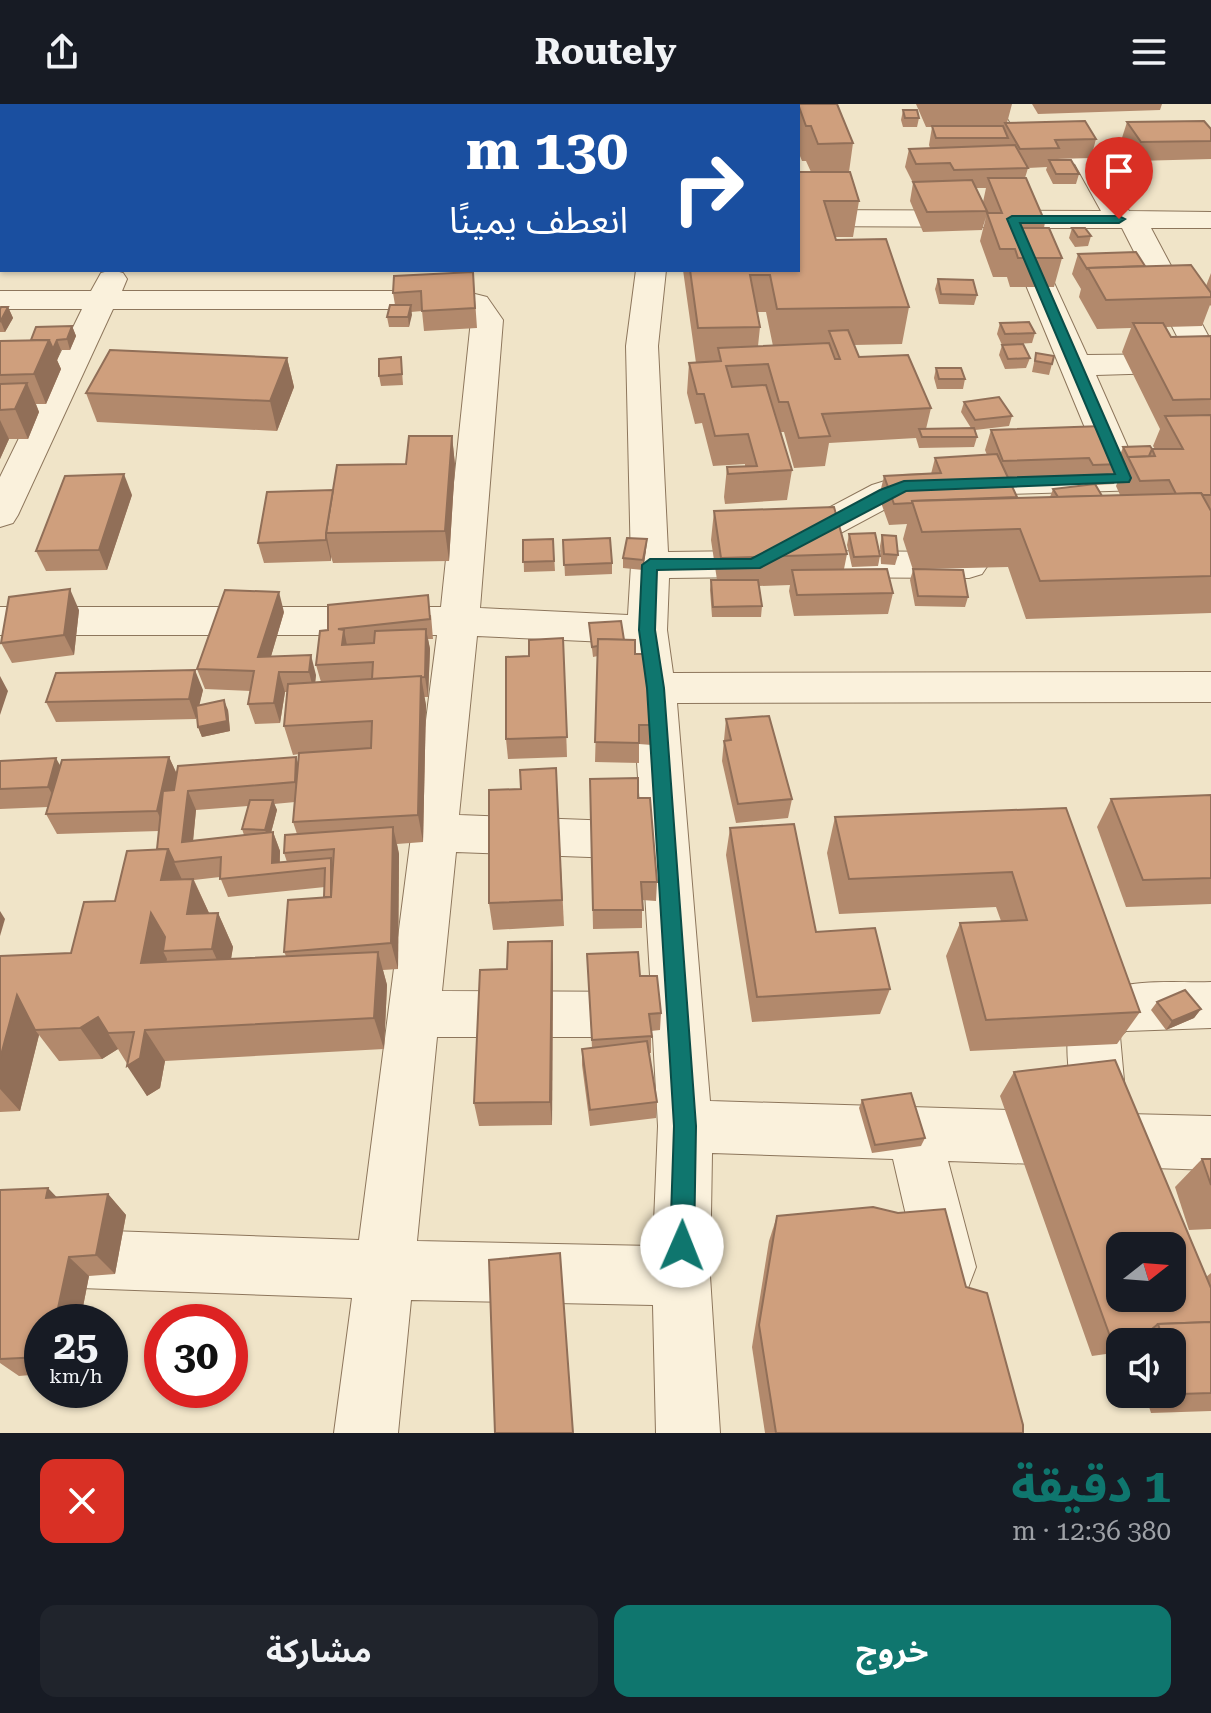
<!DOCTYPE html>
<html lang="ar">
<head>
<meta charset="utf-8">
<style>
	:root { --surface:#171b24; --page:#20242c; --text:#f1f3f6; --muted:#9ea1a6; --accent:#0f766e }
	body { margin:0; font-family:"Roboto Serif","Noto Sans Arabic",serif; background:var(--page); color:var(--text); direction:rtl; height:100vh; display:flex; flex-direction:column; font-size:30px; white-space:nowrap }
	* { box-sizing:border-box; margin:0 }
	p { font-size:26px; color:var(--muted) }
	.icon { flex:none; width:44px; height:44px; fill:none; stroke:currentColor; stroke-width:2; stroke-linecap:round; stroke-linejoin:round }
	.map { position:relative; height:1329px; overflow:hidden; direction:ltr }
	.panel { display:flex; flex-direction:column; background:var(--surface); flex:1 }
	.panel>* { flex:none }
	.banner { position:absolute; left:0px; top:0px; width:800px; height:168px; box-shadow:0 2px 6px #0004; direction:rtl; background:#1a4fa0; color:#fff; overflow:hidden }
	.needle { width:52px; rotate:73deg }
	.tools { position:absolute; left:1106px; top:1128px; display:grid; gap:16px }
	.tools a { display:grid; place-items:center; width:80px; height:80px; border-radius:16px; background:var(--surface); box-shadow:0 2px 6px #0004; font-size:40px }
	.speed { position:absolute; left:24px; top:1200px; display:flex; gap:16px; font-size:40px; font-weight:700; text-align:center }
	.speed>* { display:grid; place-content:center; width:104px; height:104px; border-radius:50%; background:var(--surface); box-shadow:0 2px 6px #0004; line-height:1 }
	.speed small { font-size:20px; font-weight:400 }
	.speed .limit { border:12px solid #d22; background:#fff; color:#111 }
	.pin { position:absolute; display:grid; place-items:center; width:68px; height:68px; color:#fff; margin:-82px -34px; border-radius:50% 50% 50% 0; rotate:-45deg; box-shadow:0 0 8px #0007 }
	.pin .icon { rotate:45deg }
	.me { position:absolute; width:88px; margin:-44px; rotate:1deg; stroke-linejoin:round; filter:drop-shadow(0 0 6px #0008) }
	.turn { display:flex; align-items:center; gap:28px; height:168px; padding:0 40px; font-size:36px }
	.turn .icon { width:104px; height:104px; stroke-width:2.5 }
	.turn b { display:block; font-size:56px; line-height:68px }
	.round { display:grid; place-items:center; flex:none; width:84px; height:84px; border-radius:16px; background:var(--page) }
	.summary { display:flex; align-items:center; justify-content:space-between; height:136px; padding:0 40px }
	h1 { font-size:48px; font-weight:700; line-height:60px; color:var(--accent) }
	.button { display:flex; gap:16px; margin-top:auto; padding:16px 40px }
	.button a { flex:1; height:92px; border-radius:16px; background:var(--accent); color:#fff; font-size:32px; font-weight:700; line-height:92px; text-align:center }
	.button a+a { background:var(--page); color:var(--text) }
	header { display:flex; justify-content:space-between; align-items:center; height:104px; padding:0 40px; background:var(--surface); font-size:36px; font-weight:700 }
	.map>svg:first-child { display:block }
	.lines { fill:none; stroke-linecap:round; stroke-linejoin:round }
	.minor-casing { stroke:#8d765c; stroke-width:2 }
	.minor { fill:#faf1dc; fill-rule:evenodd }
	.wall { fill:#b2896c; fill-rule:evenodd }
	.shaded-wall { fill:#916f58 }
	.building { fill:#cf9f7d; stroke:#916f58; stroke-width:2; fill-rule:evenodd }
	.route { fill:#0f766e; stroke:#0a4d48; stroke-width:2 }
</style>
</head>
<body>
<header><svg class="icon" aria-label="menu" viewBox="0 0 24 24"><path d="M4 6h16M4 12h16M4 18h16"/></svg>Routely<svg class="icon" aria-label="share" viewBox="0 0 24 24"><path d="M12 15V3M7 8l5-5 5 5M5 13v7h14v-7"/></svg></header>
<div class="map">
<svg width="1211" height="1329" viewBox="0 0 1211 1329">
	<rect width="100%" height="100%" fill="#f0e4c8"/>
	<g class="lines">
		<defs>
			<g id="minor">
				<path d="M974,0H998L1012,23L1093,48L1129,107L1211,108V124H1151L1211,237V278L1199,275L1195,268L1096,271L1137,364L1211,362V384L908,393L807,447L969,448L982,452L988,461L982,470L969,474L785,473L770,467L754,473L669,474L667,526L673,569L1211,568V598L677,599L710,997L1073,1008C1072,987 1064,946 1069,927C1086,867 1163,880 1211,878V924L1126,927L1120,932L1127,1010L1211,1012V1066L948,1057L976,1163L968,1184L947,1192L926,1184L918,1163L893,1055L712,1049L710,1172L720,1329H656L653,1201L411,1196L398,1329H334L352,1194L0,1181V1123L359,1136L437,531H0V503H441L471,216L463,205H113L18,411L13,419L0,423V373L82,205H0V187H91L101,169L112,166L123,169L127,175L122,187H463L487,193L503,216L480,504L628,511L631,461L626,242L636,166H666L658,242L668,448L747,447L872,381L904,371L1102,365L1004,128L1007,123L798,122V106L1101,107L1075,60L993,33ZM1029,124H1122L1186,250L1087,251ZM477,532L629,539L641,718L459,711ZM456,748L643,755L651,888L442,887ZM437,933H653L658,1022L653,1142L417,1137Z"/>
				<rect x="0" y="103" width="2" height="16"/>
			</g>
		</defs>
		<use href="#minor" class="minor-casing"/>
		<use href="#minor" class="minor"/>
	</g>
	<g class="wall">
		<path d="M237,0H255L254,2H237Z"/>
		<path d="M612,0H837L853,39L849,68L859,97L853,133H835L836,136L909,203L902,240L854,241L859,253L931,304L926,325L971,324L961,308L964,298L1012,312L1009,322L975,326L977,333L974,343L919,344L916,334L829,339L825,362L794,364L784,328H780L792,366L787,396L725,400L724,393L727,363L745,362V360L713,362L702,319L695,320L687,289L689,259H696L683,166H798L811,68L806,57H802L798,47V2H612ZM757,208H766L773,242H758L760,223Z"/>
		<path d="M916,0H1012L1007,19L1096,35L1091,54L1056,55V56L1079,70L1076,80H1053L1046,66L1047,63L1028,64L1025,74L1045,118L1044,124L1062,154L1054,183H1010L1007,173H993L980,137L986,113L982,126L923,128L910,97L913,79L905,63L909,45L930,44L929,41L932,23H926ZM976,84H986L983,98Z"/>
		<path d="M1032,0H1162L1160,6L1038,10Z"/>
		<path d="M903,6L919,14L917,23H903L901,16Z"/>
		<path d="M1127,18L1211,25V55L1135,57L1121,37Z"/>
		<path d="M1072,124L1091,132L1088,142L1075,143L1069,134Z"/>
		<path d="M1078,150L1145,162L1206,182L1211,169V202L1210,201L1202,222L1166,223L1171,233L1211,232V509L1026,515L1008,463L925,465L968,493L965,503L915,502L910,476L913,466L903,435L907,420L889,421L879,393L884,372L931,370L935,354L987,351L985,346L991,326L1122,360L1114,380L1095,381L1102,392L1120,391L1116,382L1124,362L1119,354L1123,343L1155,345L1153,342L1160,325L1122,248L1131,224L1097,225L1079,193L1081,185L1072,170ZM1082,374L1085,381L1053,385L1050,393L1017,394L1010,377Z"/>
		<path d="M473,168L477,224L424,227L422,207L411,208L409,223H389L387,213L395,201L393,189Z"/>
		<path d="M938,175L977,191L974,201L939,200L935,185Z"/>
		<path d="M8,203L13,214L5,228H0V205Z"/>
		<path d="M1000,219L1035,229L1032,239L1002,241L997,230Z"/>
		<path d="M72,222L76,232L70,246H61L57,256L61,265L46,300H36L39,308L28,335H9L0,355V237L31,236Z"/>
		<path d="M1002,241L1030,254L1026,264L1005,265L999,251Z"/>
		<path d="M1036,249L1052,260L1049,271L1032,268Z"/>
		<path d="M401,253L403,281L381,282L379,272Z"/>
		<path d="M287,254L294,283L277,327L97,318L86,289Z"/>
		<path d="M936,264L965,275L963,285H937L934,274Z"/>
		<path d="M452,332L455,361L449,457L333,459L331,453V457L264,459L258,439L333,386L406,360Z"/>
		<path d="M132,391L107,466L46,467L36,447Z"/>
		<path d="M714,407L847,450L844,465L893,489L888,510L794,512L789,487L790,481L759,482L762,502L761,513H712L710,486L711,476H717L711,436Z"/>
		<path d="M849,430L880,452L878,462L852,463L847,441Z"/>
		<path d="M882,431L898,451L895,461L881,460L880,442Z"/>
		<path d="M553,435L555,467L524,468L523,436Z"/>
		<path d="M647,435L646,446L643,466L623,464V454Z"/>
		<path d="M563,436L612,459V470L565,472Z"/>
		<path d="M79,506L74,551L12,559L1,539Z"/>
		<path d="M284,508L271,552L316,571L315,579L321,578L316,561L328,526L431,511L433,535H428L430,545L428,593H424L426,601L423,738L397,740L399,750L398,865L383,866L387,881L384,945L165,957L160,984L147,992L118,945L102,955L59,957L39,931L20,1007L0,1008V852L71,849L157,745L159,727L57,730L46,710L48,703L0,705V657L60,662L169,653L177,670L298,660L299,650L293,651L284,622L287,588H285L280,619L255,620L248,600L251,587L205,585L197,565ZM295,698L293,718L297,730L284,749L287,758L280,759V747L273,728L271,729L277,706L274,700ZM248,702L242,725L244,731L193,737L196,706ZM220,773L228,793L325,783L324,793L284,848L286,852L231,855L233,843L218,809H209L194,776Z"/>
		<path d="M589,519L624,536L635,550L653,621L652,641L639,640V659L595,658L598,552L593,553Z"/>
		<path d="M563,534L567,653L508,655L506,635Z"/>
		<path d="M203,586L199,601L228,606L230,627L202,633L198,623L197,612L196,615L56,618L46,598Z"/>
		<path d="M726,615L792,695L788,714L736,719L722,657Z"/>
		<path d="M556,664L564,822L493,826L489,799L521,685Z"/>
		<path d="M590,675L638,694L657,778L656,797L642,796V824L593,825Z"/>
		<path d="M1211,691V800L1126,803L1097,723L1111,695Z"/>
		<path d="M1066,704L1140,908L1117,940L970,947L946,852L960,819L1001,817L996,803L839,810L827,749L835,713Z"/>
		<path d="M730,724L816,828L890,885L880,910L752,918L726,751Z"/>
		<path d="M552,837L553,863L552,1021L479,1022L474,999L507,865Z"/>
		<path d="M587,850L640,872L661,909L660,926L651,927V949H649L657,998L656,1014L590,1022L582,961V945L592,944Z"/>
		<path d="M1157,898L1201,905L1194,914L1166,926L1151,906Z"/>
		<path d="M1014,968L1206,1173L1211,1169V1307L1151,1309L1145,1290H1172V1238H1120V1248L1092,1252L1000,992Z"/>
		<path d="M862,996L925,1034L921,1042L872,1049L859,1004Z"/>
		<path d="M1202,1055H1211V1125L1189,1126L1175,1083Z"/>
		<path d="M0,1086L58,1093L108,1090L126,1111L115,1170L89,1172L80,1218H42V1270L19,1272L0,1259Z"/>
		<path d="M777,1112L966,1183L1023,1329H765L752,1243L769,1137Z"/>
	</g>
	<g class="shaded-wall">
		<path d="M131,0H156L157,2H129Z"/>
		<path d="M2,60V85L0,80V63Z"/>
		<path d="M411,201L412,211L409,223L408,213Z"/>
		<path d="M8,203L13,214L5,228L1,218Z"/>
		<path d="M72,222L76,232L70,246L67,235Z"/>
		<path d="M49,236H57L61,246L57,256L61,265L46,300L34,270Z"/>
		<path d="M287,254L294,283L277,327L270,297Z"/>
		<path d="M27,279L39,308L28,335L15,305Z"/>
		<path d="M0,316L9,335L0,355Z"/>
		<path d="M452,332L455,361L449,457L445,427Z"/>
		<path d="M124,370L132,391L107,466L99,446Z"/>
		<path d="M327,433L331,453V457L326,436Z"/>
		<path d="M647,435L646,446L643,466V456Z"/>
		<path d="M70,485L79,506L74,551L64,531Z"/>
		<path d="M279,488L284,508L265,573L258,553Z"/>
		<path d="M426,525L430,545L428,593L425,573Z"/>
		<path d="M344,526L348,546L347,561L342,541Z"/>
		<path d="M311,551L316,571L314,588L309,568Z"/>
		<path d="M195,566L203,586L196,615L189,595Z"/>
		<path d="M279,568L285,588L280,619L274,599Z"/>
		<path d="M0,572L8,587L0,611Z"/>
		<path d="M421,572L426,601L423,738L418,711Z"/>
		<path d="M224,596L228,606L230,627L202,633L198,623Z"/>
		<path d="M169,653L178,673L166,727L157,707Z"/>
		<path d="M296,653L302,672L301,698L295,678Z"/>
		<path d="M56,654L67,674L59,702L48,683Z"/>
		<path d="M188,687L196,706L191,757L182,738Z"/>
		<path d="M273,696L277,706L269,736L265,726Z"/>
		<path d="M393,723L399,750L398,865L391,839Z"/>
		<path d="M273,728L280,747L279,769L272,759Z"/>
		<path d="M168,745L184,780L161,776Z"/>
		<path d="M193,775L209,809L187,810Z"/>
		<path d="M0,807L5,815L0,832Z"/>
		<path d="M151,809L169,842L163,847L167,855L160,892L141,859Z"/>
		<path d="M218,809L233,843L227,878L212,845Z"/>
		<path d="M552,837L553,863L552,1021L550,998Z"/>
		<path d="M378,848L387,881L384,945L374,914Z"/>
		<path d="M17,891L35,926L39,931L20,1007L0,985V955Z"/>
		<path d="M1201,905L1194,914L1166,926L1172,917Z"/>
		<path d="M98,913L118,945L102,955L80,924Z"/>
		<path d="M145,926L165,957L160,984L147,992L127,962Z"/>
		<path d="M48,1084L68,1105L46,1094Z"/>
		<path d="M108,1090L126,1111L115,1170L96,1151Z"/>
		<path d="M69,1153L89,1172L80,1218H55Z"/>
	</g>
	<g class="building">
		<path d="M29,0H131L129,2H27Z"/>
		<path d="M401,0H435L434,2H401Z"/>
		<path d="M469,0H589L588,2H469Z"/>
		<path d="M798,0H837L853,39L818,40L811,22H806Z"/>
		<path d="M903,6H917L919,14H905Z"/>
		<path d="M1085,17L1096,35L1055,36L1059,44L1020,45L1005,19Z"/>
		<path d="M1204,17L1211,25V37L1141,38L1127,18Z"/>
		<path d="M932,22H1003L1008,34H936Z"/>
		<path d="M2,27V60L0,63V29Z"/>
		<path d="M1015,41L1028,64L954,66L950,59L916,60L909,45Z"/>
		<path d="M1049,56H1071L1079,70H1056Z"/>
		<path d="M798,68H850L859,97H824L836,136L886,135L909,203L777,205L770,171H750L760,223L698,224L690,166H798Z"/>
		<path d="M988,74H1026L1045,118H1016L1018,124H1049L1062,154H1018L1015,145H1000L987,109H1002Z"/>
		<path d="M972,76L987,107L927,108L913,78Z"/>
		<path d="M1072,124H1085L1091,132L1078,133Z"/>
		<path d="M1136,148L1145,162L1088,164L1087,165L1078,150Z"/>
		<path d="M1191,161L1211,189V193L1106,196L1088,164Z"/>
		<path d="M473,168L475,204L422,207L421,187L393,189L394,172Z"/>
		<path d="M938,175L973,176L977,191L941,190Z"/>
		<path d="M390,201H411L408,213H387Z"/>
		<path d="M1,203H8L0,218V205Z"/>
		<path d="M1029,218L1035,229L1005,230L1000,219Z"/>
		<path d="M1133,219H1163L1171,233L1211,232V295L1173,296Z"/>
		<path d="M72,222L67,235L57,236L53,245L49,236H31L36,223Z"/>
		<path d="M848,226L859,253L908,251L931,304L822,310L830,332L799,334L788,298H779L768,260L726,262L732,283L766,281L792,366L728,370L727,363L757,362L748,330L715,332L704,290H697L689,259L721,257L718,244L829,239L835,255H840L829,227Z"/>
		<path d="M49,236L34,270L0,271V237Z"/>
		<path d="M1023,240L1030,254L1008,255L1002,241Z"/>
		<path d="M110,246L287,254L270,297L86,289Z"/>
		<path d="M1036,249L1054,252L1052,260L1035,257Z"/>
		<path d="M401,253L402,270L379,272V255Z"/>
		<path d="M936,264H961L965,275H939Z"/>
		<path d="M27,279L15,305L0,306V280Z"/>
		<path d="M999,293L1012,312L975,316L964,298Z"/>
		<path d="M1211,311V391H1203L1201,389L1176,390L1169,376L1140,377L1128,353L1155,352L1152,345H1183L1165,312Z"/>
		<path d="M1103,322L1122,360L1093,361L1089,354L1003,357L991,326Z"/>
		<path d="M974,324L977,333H922L919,325Z"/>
		<path d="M409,332H452L445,427L326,429L337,361L406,360Z"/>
		<path d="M1150,342L1152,345L1149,352L1128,353L1123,343Z"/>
		<path d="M997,350L1017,393L912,397V399L894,400L884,372L941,369L935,354Z"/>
		<path d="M124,370L99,446L36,447L65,372Z"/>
		<path d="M1095,380L1102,392L1058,393L1053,385Z"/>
		<path d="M333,386L326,429V436L258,439L267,388Z"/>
		<path d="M1201,389L1211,407V472L1040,477L1020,425L922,428L912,397Z"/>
		<path d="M834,403L847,450L721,454L714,407Z"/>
		<path d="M875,429L880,452L854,453L849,430Z"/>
		<path d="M882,431L896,432L898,451L884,450Z"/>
		<path d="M610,434L612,459L564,461L563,436Z"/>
		<path d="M627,434L647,435L643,456L623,454Z"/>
		<path d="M553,435L554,457L523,458V436Z"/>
		<path d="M887,465L893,489L797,491L792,466Z"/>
		<path d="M913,465L963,466L968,493L918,492Z"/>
		<path d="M711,476H758L762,502L713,503Z"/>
		<path d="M70,485L64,531L1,539L9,493Z"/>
		<path d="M225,486L279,488L258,553L311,551L309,568H279L274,599L248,600L254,567L197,565Z"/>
		<path d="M428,491L430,515L338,525L344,526L342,541L374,539L375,527L426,525L425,573L372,575L373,558L316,561L320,527L328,526V501Z"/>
		<path d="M621,517L624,536L598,535V542L592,543L589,519Z"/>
		<path d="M563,534L567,633L506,635V553L529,552V536Z"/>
		<path d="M598,535L635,536V550H652L653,621H639V639L595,638Z"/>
		<path d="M195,566L189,595L46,598L56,569Z"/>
		<path d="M421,572L418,711L293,718L299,649L371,644L372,617L284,622L288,580Z"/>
		<path d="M224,596L227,617L198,623L196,602Z"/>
		<path d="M769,612L792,695L738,700L724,637L731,636L726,615Z"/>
		<path d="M169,653L157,707L46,710L62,656Z"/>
		<path d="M296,653L295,678L188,687L182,738L273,728L272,759L331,754V793H324L325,764L220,775L221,753L174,758L168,745H157L163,687L174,686L178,662Z"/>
		<path d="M56,654L48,683L0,685V657Z"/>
		<path d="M556,664L562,796L489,799V686L521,685L520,666Z"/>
		<path d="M638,674V694H650L657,778H641L643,806H593L590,675Z"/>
		<path d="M1211,691V774L1143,776L1111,695Z"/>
		<path d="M250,696H273L265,726L242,725Z"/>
		<path d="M1066,704L1140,908L986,916L960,819L1027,816L1012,768L849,775L835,713Z"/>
		<path d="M794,720L816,828L875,824L890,885L757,893L730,724Z"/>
		<path d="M393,723L391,839L284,848L288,796L331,793L334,745L284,749L285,731Z"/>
		<path d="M168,745L161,776L193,775L187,810L218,809L212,845L163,847L165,833L151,809L141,859L378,848L374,914L145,926L140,954L127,962L134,928L108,929L98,913L80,924L35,926L17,891L0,955V852L71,849L84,798L115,797L127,747Z"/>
		<path d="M552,837L550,998L474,999L480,866L507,865L508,838Z"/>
		<path d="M638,848L640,872H657L661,909L649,910L652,932L592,936L587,850Z"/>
		<path d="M1185,886L1201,905L1172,917L1157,898Z"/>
		<path d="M647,937L657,998L590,1006L582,945Z"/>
		<path d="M1115,956L1211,1184V1218L1158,1220L1152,1225L1154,1229L1111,1235L1014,968ZM1120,1142H1172V1194H1120Z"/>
		<path d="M911,989L925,1034L875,1041L862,996Z"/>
		<path d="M1202,1055H1211V1081Z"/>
		<path d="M48,1084L46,1094L108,1090L96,1151L69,1153L55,1218H42V1253L0,1255V1086Z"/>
		<path d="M873,1103L898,1109L945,1105L966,1183L987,1189L1023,1321V1329H776L759,1221L777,1112Z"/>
		<path d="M560,1149L573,1329H495L489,1156Z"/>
		<path d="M1211,1218V1289L1180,1290L1172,1265V1238H1164L1158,1220Z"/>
	</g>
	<path class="route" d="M1012,112H1119L1125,115L1119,119H1020L1131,374L1129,378L906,387L760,464L657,466L655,526L664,584L696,1022L694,1142L691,1151L682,1154L674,1151L670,1142L674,1022L647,584L639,526L642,461L650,455H751L880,386L904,377L1115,370L1007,115Z"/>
</svg>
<div class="tools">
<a><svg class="needle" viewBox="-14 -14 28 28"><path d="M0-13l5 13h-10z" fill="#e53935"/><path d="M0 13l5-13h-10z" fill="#9ea1a6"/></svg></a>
<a><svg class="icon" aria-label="sound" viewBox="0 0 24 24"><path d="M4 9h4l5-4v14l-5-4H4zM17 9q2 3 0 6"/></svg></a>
</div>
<div class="speed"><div>25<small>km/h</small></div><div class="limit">30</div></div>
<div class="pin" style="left:1119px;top:115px;background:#d93025"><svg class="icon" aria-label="arrive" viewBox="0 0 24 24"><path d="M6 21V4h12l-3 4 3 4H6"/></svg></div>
<svg class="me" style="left:682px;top:1142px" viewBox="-20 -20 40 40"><circle r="19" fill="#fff"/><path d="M0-13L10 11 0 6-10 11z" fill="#0f766e"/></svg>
<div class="banner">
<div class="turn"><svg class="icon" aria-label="right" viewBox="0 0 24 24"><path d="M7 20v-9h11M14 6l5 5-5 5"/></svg><div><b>130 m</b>انعطف يمينًا</div></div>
</div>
</div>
<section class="panel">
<div class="summary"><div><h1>1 دقيقة</h1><p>380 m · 12:36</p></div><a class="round" style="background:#d93025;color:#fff"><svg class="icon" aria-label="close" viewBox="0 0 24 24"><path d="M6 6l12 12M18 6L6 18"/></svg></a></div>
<div class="button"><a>خروج</a><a>مشاركة</a></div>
</section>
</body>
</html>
